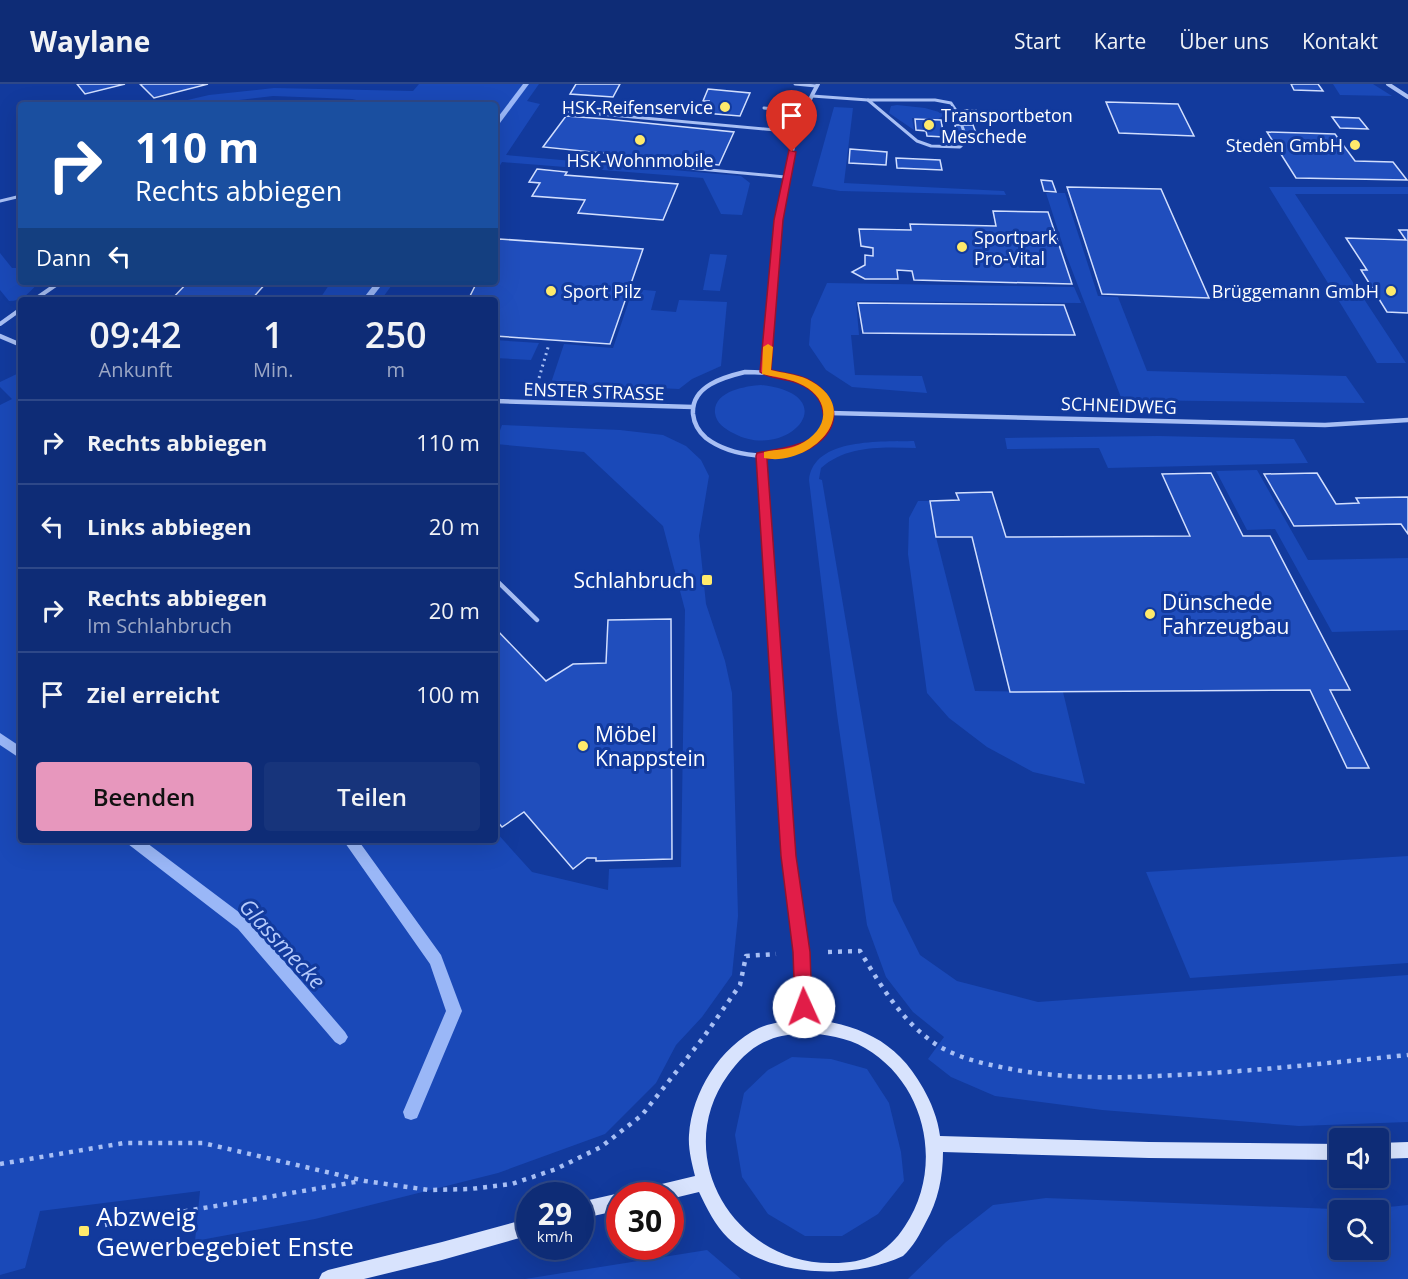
<!DOCTYPE html>
<html lang="de">
<head>
<meta charset="utf-8">
<style>
	:root { --surface:#0e2c76; --page:#17347b; --text:#f1f3f6; --muted:#9ba7c5; --line:#2e4888; --accent:#e797bd }
	body { margin:0; font-family:"Open Sans",sans-serif; background:var(--page); color:var(--text); height:100vh; display:flex; flex-direction:column; font-size:22px; white-space:nowrap }
	* { box-sizing:border-box; margin:0 }
	p { font-size:20px; color:var(--muted) }
	.icon { flex:none; width:33px; height:33px; fill:none; stroke:currentColor; stroke-width:2; stroke-linecap:round; stroke-linejoin:round }
	.map { position:relative; flex:1; overflow:hidden }
	.details { position:absolute; left:18px; top:213px; width:480px; height:546px; display:flex; flex-direction:column; background:var(--surface); border-radius:6px; box-shadow:0 6px 24px #0002,0 0 0 2px var(--line) }
	.details>* { flex:none }
	.hud { position:absolute; left:18px; top:18px; width:480px; height:183px; border-radius:6px; box-shadow:0 6px 24px #0002,0 0 0 2px var(--line); background:#1a4fa0; color:#fff; overflow:hidden }
	.fabs { position:absolute; left:1329px; top:1044px; display:grid; gap:12px }
	.fabs a { display:grid; place-items:center; width:60px; height:60px; border-radius:6px; background:var(--surface); box-shadow:0 6px 24px #0002,0 0 0 2px var(--line); font-size:30px }
	.speed { position:absolute; left:516px; top:1098px; display:flex; gap:12px; font-size:30px; font-weight:700; text-align:center }
	.speed>* { display:grid; place-content:center; width:78px; height:78px; border-radius:50%; background:var(--surface); box-shadow:0 6px 24px #0002,0 0 0 2px var(--line); line-height:1 }
	.speed small { font-size:15px; font-weight:400 }
	.speed .limit { border:9px solid #d22; background:#fff; color:#111 }
	.pin { position:absolute; display:grid; place-items:center; width:51px; height:51px; color:#fff; margin:-62px -26px; border-radius:50% 50% 50% 0; rotate:-45deg; box-shadow:0 0 6px #0007 }
	.pin .icon { rotate:45deg }
	.me { position:absolute; width:66px; margin:-33px; rotate:358deg; stroke-linejoin:round; filter:drop-shadow(0 0 4px #0008) }
	.turn { display:flex; align-items:center; gap:21px; height:126px; padding:0 18px; font-size:27px }
	.turn .icon { width:78px; height:78px; stroke-width:2.5 }
	.turn b { display:block; font-size:42px; line-height:51px }
	.then { display:flex; align-items:center; height:57px; padding:0 18px; background:#0003; gap:12px; font-size:22px }
	.eta { display:flex; justify-content:space-evenly; align-items:center; height:102px; text-align:center }
	.eta b { font-size:36px; font-weight:600; line-height:42px }
	.action { display:flex; gap:12px; margin-top:auto; padding:12px 18px }
	.action a { flex:1; height:69px; border-radius:6px; background:var(--accent); color:#111; font-size:24px; font-weight:600; line-height:69px; text-align:center }
	.action a+a { background:var(--page); color:var(--text) }
	ul { padding:0; list-style:none }
	li { display:flex; align-items:center; gap:18px; height:84px; padding:0 18px; border-top:2px solid var(--line) }
	li div { flex:1 }
	li b { display:block; font-size:22px }
	li em { font-style:normal }
	header { display:flex; align-items:center; gap:36px; box-sizing:border-box; height:84px; padding:0 30px; background:var(--surface); border-bottom:2px solid var(--line) }
	header strong { font-size:28px }
	nav { display:flex; gap:33px; margin-inline-start:auto; font-size:21px }
	.map>svg:first-child { display:block }
	.green { fill:#1a49b8; fill-rule:evenodd }
	.lines { fill:none; stroke-linecap:round; stroke-linejoin:round }
	.stream { fill:#9ab7f7; fill-rule:evenodd }
	.building { fill:#204ebd; stroke:#d1defe; stroke-width:1.5 }
	.path-far1 { stroke:#a8bff4; stroke-width:3; stroke-dasharray:2 4; stroke-linecap:butt }
	.path { stroke:#a8bff4; stroke-width:4.5; stroke-dasharray:4 6; stroke-linecap:butt }
	.service-far2 { stroke:#a8bff4; stroke-width:3 }
	.service-far1 { stroke:#a8bff4; stroke-width:4 }
	.service { stroke:#a8bff4; stroke-width:4.5 }
	.minor-far3 { stroke:#a8bff4; stroke-width:4 }
	.minor-far2 { stroke:#a8bff4; stroke-width:4.5 }
	.minor-far1 { stroke:#a8bff4; stroke-width:6 }
	.minor { stroke:#a8bff4; stroke-width:8 }
	.secondary { fill:#d8e3fd; fill-rule:evenodd }
	.route { fill:#e11d48; stroke:#92132f; stroke-width:1.5 }
	.slow { fill:#f59e0b }
	.poi-dot { fill:#ffea6b; stroke:#123a9d; stroke-width:2 }
	.labels { text-anchor:middle; dominant-baseline:central; stroke-width:6; stroke-linejoin:round; paint-order:stroke }
	.far-poi-label { font-size:18px; fill:#fff; stroke:#123a9d; text-anchor:end }
	.far-street-label { font-size:18px; fill:#fff; stroke:#123a9d }
	.poi-label { font-size:21px; fill:#fff; stroke:#123a9d; text-anchor:start }
	.water-label { font-size:22px; font-style:italic; fill:#b5cafb; stroke:#123a9d }
	.near-poi-label { font-size:26px; fill:#fff; stroke:#123a9d; text-anchor:start }
</style>
</head>
<body>
<header>
<strong>Waylane</strong>
<nav><a>Start</a><a>Karte</a><a>Über uns</a><a>Kontakt</a></nav>
</header>
<div class="map">
<svg width="1408" height="1195" viewBox="0 0 1408 1195">
	<rect width="100%" height="100%" fill="#123a9d"/>
	<g class="green">
		<path d="M419,0H539L527,17L540,20L506,71L741,92L750,99L742,131L721,130L703,94L502,78L495,90V21H377L352,15L273,12L198,21H166L209,11L274,4L413,7Z"/>
		<path d="M1333,0H1373L1392,12L1340,11Z"/>
		<path d="M897,21L925,24L946,30L938,35L912,34L914,46L889,29L891,22Z"/>
		<path d="M834,23L853,24L844,99L1004,107L1006,111L840,107L812,102Z"/>
		<path d="M1269,103H1408V110H1295L1406,279H1377Z"/>
		<path d="M1046,109H1065L1098,212L1118,213L1147,287L1346,292L1365,319L1122,316L1065,168Z"/>
		<path d="M0,169L12,184H21V198H39C29,209 23,217 9,217L0,206Z"/>
		<path d="M710,170L727,171L720,207L703,206Z"/>
		<path d="M331,198H394L381,216H319Z"/>
		<path d="M827,199L1074,203L1081,219L856,217L859,251H851L855,291L922,292L927,309L852,303L826,286L809,261L811,235Z"/>
		<path d="M633,205L656,207L651,226L676,228L679,216L727,218L721,282L692,295L679,305L551,299L564,260L613,264Z"/>
		<path d="M495,256L539,259L531,276L495,274Z"/>
		<path d="M21,288V756H495V747L532,788L608,806L609,785L681,783L685,526L663,442L584,368L495,360L502,341L620,346L663,351L686,362L701,376L709,392L699,452L706,520L725,577L732,609L738,832L732,891L702,933L676,961L656,999L605,1050L498,1089L315,1135L195,1157L200,1107L40,1127L25,1184L0,1191V321L12,315L0,303V298Z"/>
		<path d="M761,301C848,311 787,379 733,349C725,345 716,339 715,329C713,307 746,302 761,301Z"/>
		<path d="M1158,352L1294,355L1308,379L1108,384L1099,364L1007,365L1005,354Z"/>
		<path d="M914,357L916,364C882,363 847,361 821,384L819,395L822,396L893,817L920,871L957,897L1038,918L1408,891V1038L1299,1042L1102,1026L995,1012L951,993L928,975L944,953L913,928L886,893L867,841L837,630L809,396C813,353 883,358 914,357Z"/>
		<path d="M1257,386L1308,476L1408,474V546L1332,548L1275,445L1247,446L1216,387Z"/>
		<path d="M918,417H930L936,453L975,607L1063,608L1085,700L1033,688L987,663L949,634L927,609L908,470L909,434Z"/>
		<path d="M1408,772V879L1190,894L1146,788Z"/>
		<path d="M792,973L831,975L867,985L889,1019L901,1068L904,1097L878,1130L842,1152H805L768,1130L742,1093L735,1051L744,1009L768,986Z"/>
		<path d="M1046,1114L1359,1126L1408,1121V1195H908L946,1158L993,1121ZM1340,1126H1378V1166H1340Z"/>
		<path d="M707,1166L741,1195H525Z"/>
	</g>
	<g class="lines">
		<g class="stream">
			<path d="M523,0H529L497,43L495,44V37Z"/>
			<path d="M376,198H384L370,216H362Z"/>
			<path d="M0,649L21,663V675L0,661Z"/>
			<path d="M126,756H143L248,835L345,948L348,953L345,958L340,961L335,958L238,845L128,760Z"/>
			<path d="M343,756H358L441,871L462,927L417,1034L411,1036L405,1034L403,1028L446,927L430,880Z"/>
		</g>
	</g>
	<g class="building">
		<path d="M77,0H125L85,10Z"/>
		<path d="M140,0H208L154,14Z"/>
		<path d="M576,0H620L613,13L570,10Z"/>
		<path d="M1291,0H1318L1323,7L1294,6Z"/>
		<path d="M708,5L750,9L740,32L704,29L709,17H703Z"/>
		<path d="M1106,18L1178,20L1194,52L1119,49Z"/>
		<path d="M965,26H976L981,35H970Z"/>
		<path d="M566,32L606,35L734,48L719,81L543,63Z"/>
		<path d="M1332,33L1359,34L1368,45L1340,44Z"/>
		<path d="M915,35L941,36L944,53L927,52L926,47L916,46Z"/>
		<path d="M955,41H973L976,49H956Z"/>
		<path d="M1267,48L1335,50L1355,77L1393,78L1407,96L1296,94Z"/>
		<path d="M850,65L887,68L886,81L849,79Z"/>
		<path d="M896,74L940,76L942,86L897,84Z"/>
		<path d="M537,85L567,88L565,91L678,100L663,136L578,129L585,116L532,112L540,99L529,98Z"/>
		<path d="M1041,96L1052,97L1056,108L1044,107Z"/>
		<path d="M1067,103L1161,105L1209,214L1102,210Z"/>
		<path d="M993,127L1048,128L1072,200L914,196L912,187L897,186L898,195H865L852,188L865,181V171L873,172V164L861,162L859,145L911,146L910,140L996,142Z"/>
		<path d="M1399,146H1408V229L1387,228L1361,186H1367L1346,154L1406,156Z"/>
		<path d="M499,155L643,165L610,260L495,252V216H468L477,198H495V163Z"/>
		<path d="M188,198H267L251,216H171Z"/>
		<path d="M858,219L1064,221L1075,251L863,249Z"/>
		<path d="M1211,389L1243,452H1270L1350,606H1330L1369,684H1347L1310,606L1010,608L972,453H936L930,417L959,416L956,409L992,408L1006,453L1190,452L1162,390Z"/>
		<path d="M1317,389L1336,420L1359,419L1356,414L1408,413V450L1401,440L1294,442L1264,390Z"/>
		<path d="M671,535L672,775L596,777V774H587L573,785L524,728L502,743L495,735V544L546,597L573,580L606,579L608,536Z"/>
	</g>
	<g class="lines">
		<path class="path-far1" d="M539,294L549,260"/>
		<g class="path">
			<path d="M828,868L860,867C881,902 902,938 937,961C955,972 976,978 996,982C1062,997 1129,994 1195,990C1266,986 1337,978 1408,971"/>
			<path d="M0,1080L124,1059H203L365,1097L429,1106L470,1105L512,1100L556,1085L601,1063L642,1031L703,954L740,901L746,872L776,870"/>
			<path d="M105,1141L361,1097"/>
		</g>
		<g class="service-far2">
			<path d="M795,0L816,2"/>
			<path d="M812,12L868,16"/>
			<path d="M868,16H935L951,19L957,28L967,56L960,63L931,62L917,57Z"/>
			<path d="M764,24L804,28"/>
			<path d="M567,27L797,48"/>
			<path d="M581,74L785,93"/>
			<path d="M0,117L21,112"/>
		</g>
		<g class="service-far1">
			<path d="M34,216L60,198"/>
			<path d="M0,240L21,225"/>
		</g>
		<path class="service" d="M495,495L537,536"/>
		<g class="minor-far3">
			<path d="M1388,0L1408,13"/>
			<path d="M774,198C781,130 784,60 818,0"/>
		</g>
		<g class="minor-far2">
			<path d="M0,252L21,261"/>
			<path d="M745,288C774,288 835,294 829,336C827,348 817,357 807,363C779,378 731,373 706,354C699,348 694,339 693,330C691,302 724,293 745,288Z"/>
			<path d="M766,288L775,196"/>
			<path d="M495,317L693,323"/>
			<path d="M829,329L1325,341L1408,336"/>
			<path d="M761,372L767,451"/>
		</g>
		<path class="minor-far1" d="M766,449L790,777"/>
		<path class="minor" d="M789,775L802,868L804,940"/>
		<g class="secondary">
			<path d="M804,934C857,940 896,955 923,1004C931,1018 938,1035 940,1052L1149,1058L1340,1060V1076L1149,1074L943,1068C943,1093 938,1117 926,1138C920,1150 913,1163 903,1172C855,1195 771,1195 728,1154C715,1141 707,1125 699,1108L670,1115V1112H637L639,1106L645,1104L695,1092C692,1080 688,1065 689,1051C692,1008 720,963 759,944C773,938 789,937 804,934ZM804,948C825,951 847,953 865,964C927,1000 944,1084 905,1142C887,1170 865,1179 833,1179C736,1181 669,1073 728,991C738,977 752,962 769,956C780,951 792,951 804,948Z"/>
			<path d="M1408,1058V1074L1378,1075V1059Z"/>
			<path d="M620,1109L626,1112H620V1126L580,1135V1118Z"/>
			<path d="M530,1134V1151L442,1176L364,1195H319L322,1189L328,1186L442,1158Z"/>
		</g>
	</g>
	<path class="route" d="M789,66L796,68L783,136L771,286C782,289 796,290 807,295C839,311 844,344 812,363C799,371 782,373 767,375L796,772L810,868L812,923L810,929L804,931L798,929L795,923L793,868L781,772L756,372L757,369C779,364 830,362 823,327C821,314 811,305 800,300C788,294 771,296 760,288L774,136Z"/>
	<path class="slow" d="M768,260L773,263L771,286C782,289 796,290 807,295C869,325 811,384 764,374V368C777,365 792,366 804,358C833,341 828,311 798,299C787,294 774,293 762,290L763,263Z"/>
	<g class="poi-dot">
		<circle cx="725" cy="23" r="6"/>
		<circle cx="929" cy="41" r="6"/>
		<circle cx="640" cy="56" r="6"/>
		<circle cx="1355" cy="61" r="6"/>
		<circle cx="962" cy="163" r="6"/>
		<circle cx="551" cy="207" r="6"/>
		<circle cx="1391" cy="207" r="6"/>
		<rect x="701" y="490" width="12" height="12" rx="3"/>
		<circle cx="1150" cy="530" r="6"/>
		<circle cx="583" cy="662" r="6"/>
		<rect x="78" y="1141" width="12" height="12" rx="3"/>
	</g>
	<g class="labels">
		<g class="far-poi-label">
			<text x="713" y="23">HSK-Reifenservice</text>
			<text x="941" y="31" text-anchor="start">Transportbeton<tspan x="941" dy="21">Meschede</tspan></text>
			<text x="1343" y="61">Steden GmbH</text>
			<text x="640" y="76" text-anchor="middle">HSK-Wohnmobile</text>
			<text x="974" y="153" text-anchor="start">Sportpark<tspan x="974" dy="21">Pro-Vital</tspan></text>
			<text x="563" y="207" text-anchor="start">Sport Pilz</text>
			<text x="1379" y="207">Brüggemann GmbH</text>
		</g>
		<g class="far-street-label">
			<text transform="translate(594 307) rotate(2)">ENSTER STRASSE</text>
			<text transform="translate(1119 321) rotate(2)">SCHNEIDWEG</text>
		</g>
		<g class="poi-label">
			<text x="695" y="496" text-anchor="end">Schlahbruch</text>
			<text x="1162" y="518">Dünschede<tspan x="1162" dy="24">Fahrzeugbau</tspan></text>
			<text x="595" y="650">Möbel<tspan x="595" dy="24">Knappstein</tspan></text>
		</g>
		<g class="water-label">
			<text transform="translate(283 859) rotate(47)">Glassmecke</text>
		</g>
		<g class="near-poi-label">
			<text x="96" y="1132">Abzweig<tspan x="96" dy="30">Gewerbegebiet Enste</tspan></text>
		</g>
	</g>
</svg>
<div class="fabs">
<a><svg class="icon" aria-label="sound" viewBox="0 0 24 24"><path d="M4 9h4l5-4v14l-5-4H4zM17 9q2 3 0 6"/></svg></a>
<a><svg class="icon" aria-label="search" viewBox="0 0 24 24"><circle cx="10" cy="10" r="6"/><path d="M15 15l6 6"/></svg></a>
</div>
<div class="speed"><div>29<small>km/h</small></div><div class="limit">30</div></div>
<div class="pin" style="left:792px;top:68px;background:#d93025"><svg class="icon" aria-label="arrive" viewBox="0 0 24 24"><path d="M6 21V4h12l-3 4 3 4H6"/></svg></div>
<svg class="me" style="left:804px;top:923px" viewBox="-20 -20 40 40"><circle r="19" fill="#fff"/><path d="M0-13L10 11 0 6-10 11z" fill="#e11d48"/></svg>
<div class="hud">
<div class="turn"><svg class="icon" aria-label="right" viewBox="0 0 24 24"><path d="M7 20v-9h11M14 6l5 5-5 5"/></svg><div><b>110 m</b>Rechts abbiegen</div></div>
<div class="then">Dann<svg class="icon" aria-label="left" viewBox="0 0 24 24"><path d="M17 20v-9H6M10 6l-5 5 5 5"/></svg></div>
</div>
<section class="details">
<div class="eta">
<div><b>09:42</b><p>Ankunft</p></div>
<div><b>1</b><p>Min.</p></div>
<div><b>250</b><p>m</p></div>
</div>
<ul>
<li><svg class="icon" aria-label="right" viewBox="0 0 24 24"><path d="M7 20v-9h11M14 6l5 5-5 5"/></svg><div><b>Rechts abbiegen</b></div><em>110 m</em></li>
<li><svg class="icon" aria-label="left" viewBox="0 0 24 24"><path d="M17 20v-9H6M10 6l-5 5 5 5"/></svg><div><b>Links abbiegen</b></div><em>20 m</em></li>
<li><svg class="icon" aria-label="right" viewBox="0 0 24 24"><path d="M7 20v-9h11M14 6l5 5-5 5"/></svg><div><b>Rechts abbiegen</b><p>Im Schlahbruch</p></div><em>20 m</em></li>
<li><svg class="icon" aria-label="arrive" viewBox="0 0 24 24"><path d="M6 21V4h12l-3 4 3 4H6"/></svg><div><b>Ziel erreicht</b></div><em>100 m</em></li>
</ul>
<div class="action"><a>Beenden</a><a>Teilen</a></div>
</section>
</div>
</body>
</html>
